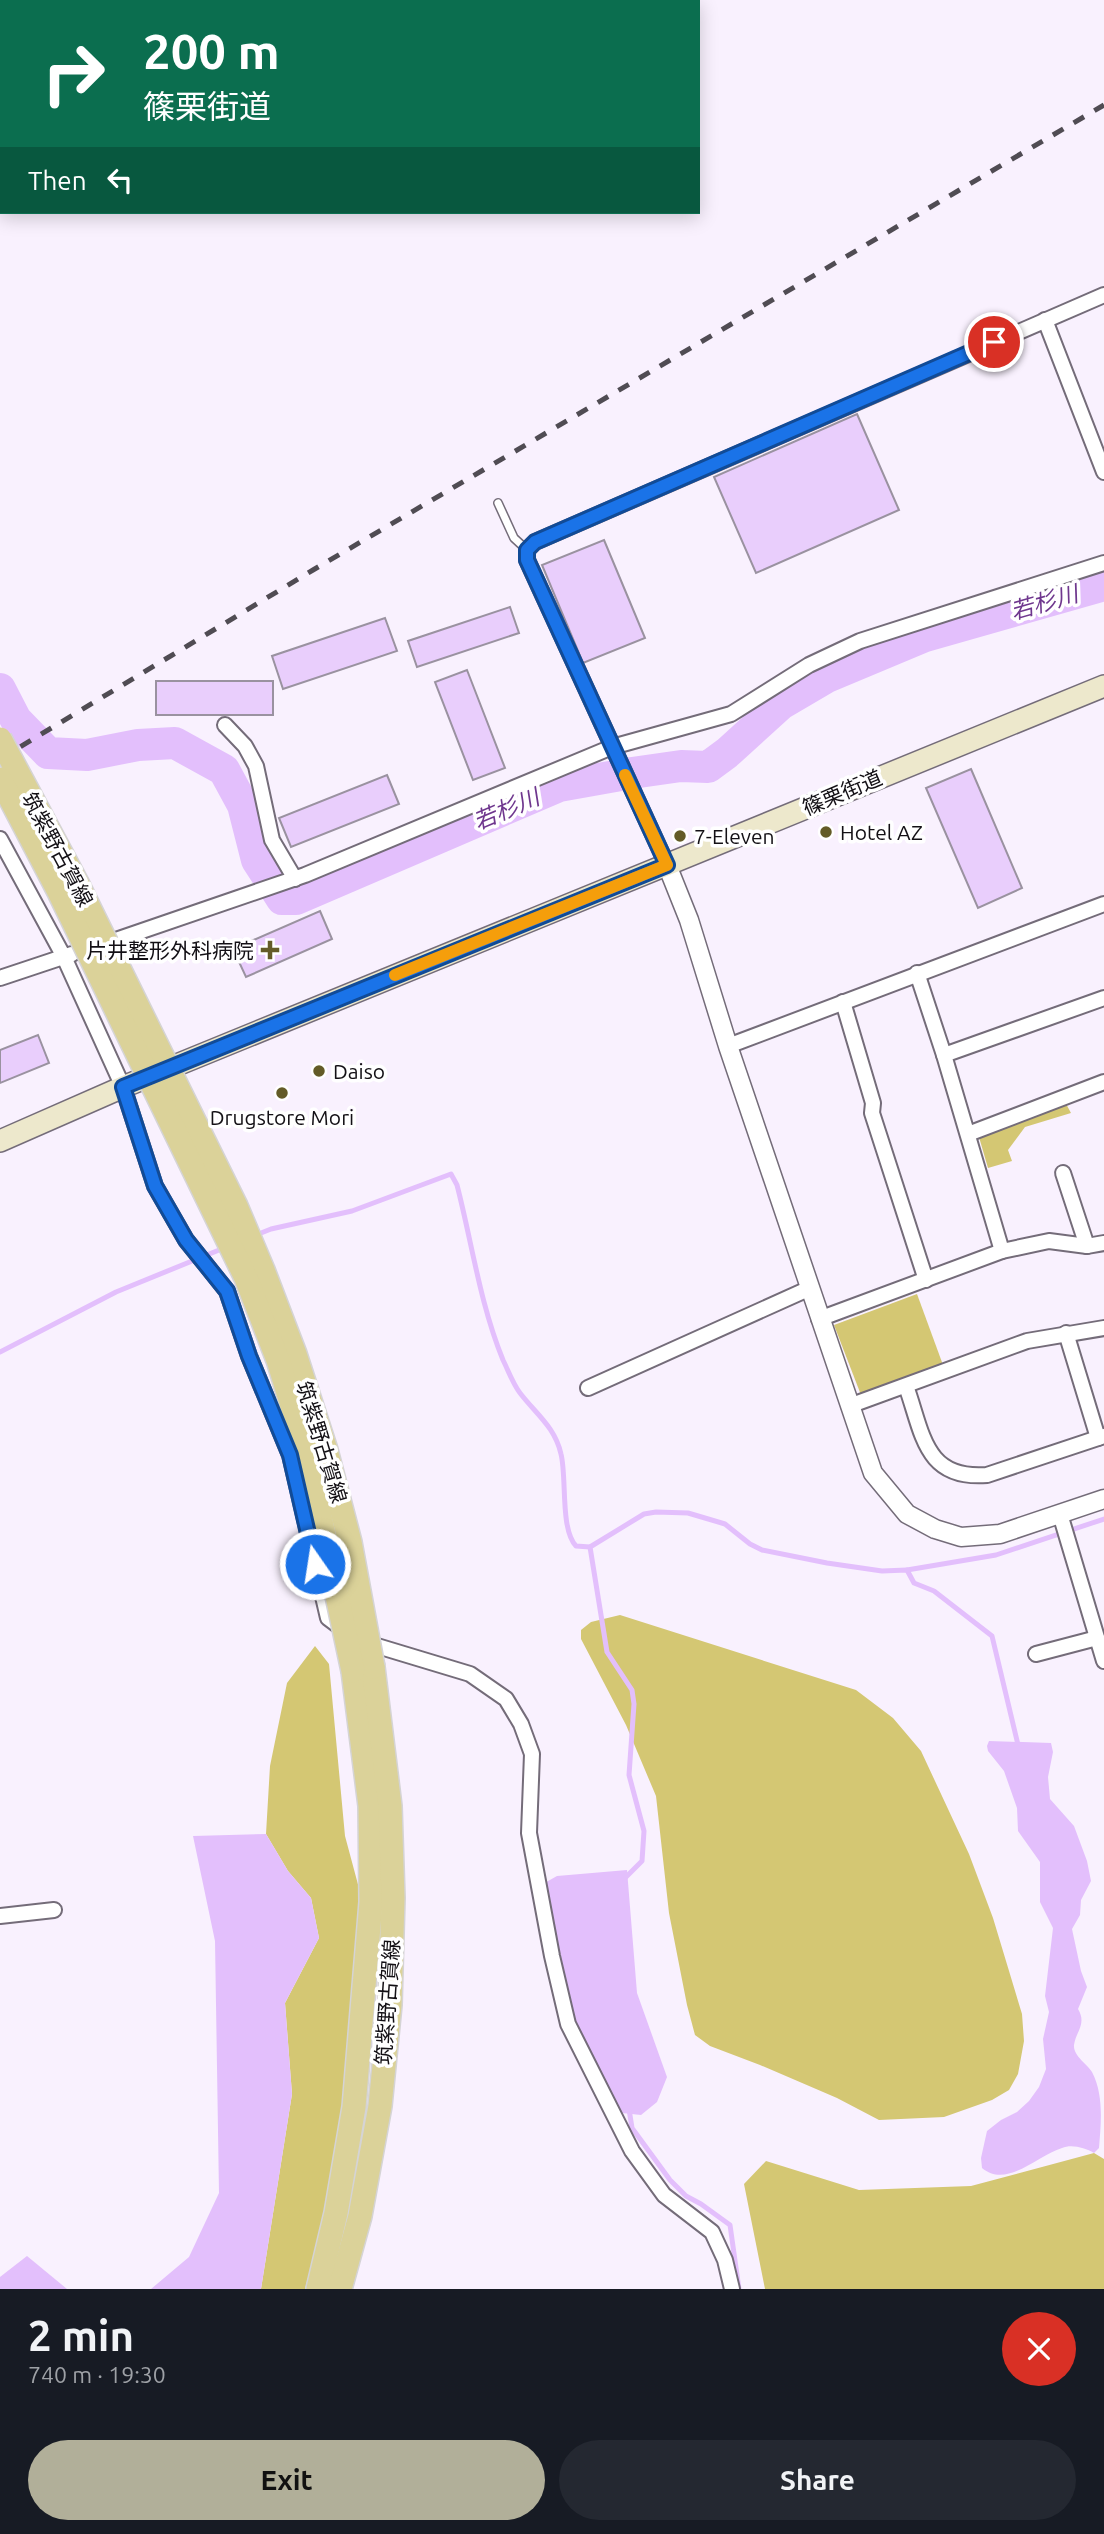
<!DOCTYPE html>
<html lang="en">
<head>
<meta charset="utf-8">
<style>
	:root { --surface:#171b24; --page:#242831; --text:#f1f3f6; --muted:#9ea1a6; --accent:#b1af99 }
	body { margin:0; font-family:Ubuntu,"Noto Sans JP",sans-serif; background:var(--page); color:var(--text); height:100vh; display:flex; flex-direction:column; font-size:26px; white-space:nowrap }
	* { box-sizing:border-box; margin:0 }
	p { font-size:23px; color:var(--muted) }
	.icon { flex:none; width:38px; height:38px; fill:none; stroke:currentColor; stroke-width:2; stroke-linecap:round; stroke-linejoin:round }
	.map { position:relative; height:2289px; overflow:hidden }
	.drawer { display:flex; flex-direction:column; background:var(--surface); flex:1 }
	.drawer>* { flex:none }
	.guide { position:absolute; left:0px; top:0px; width:700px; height:214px; box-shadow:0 4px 18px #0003; background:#0b6e4f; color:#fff; overflow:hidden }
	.pin { position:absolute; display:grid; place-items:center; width:60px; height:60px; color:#fff; margin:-30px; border:4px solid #fff; border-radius:50%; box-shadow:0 2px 7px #0007 }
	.me { position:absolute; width:77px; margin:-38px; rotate:347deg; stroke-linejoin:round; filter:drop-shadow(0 0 5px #0008) }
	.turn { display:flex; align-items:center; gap:24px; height:147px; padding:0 28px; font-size:32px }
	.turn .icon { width:91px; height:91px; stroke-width:2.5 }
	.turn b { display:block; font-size:49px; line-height:60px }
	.then { display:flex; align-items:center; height:66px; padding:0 28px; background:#0003; gap:14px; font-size:26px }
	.round { display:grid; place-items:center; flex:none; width:74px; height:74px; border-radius:37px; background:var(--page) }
	.summary { display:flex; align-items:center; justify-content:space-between; height:119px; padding:0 28px }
	h1 { font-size:42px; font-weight:700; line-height:52px }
	.primary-button { display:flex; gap:14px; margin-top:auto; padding:14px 28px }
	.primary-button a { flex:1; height:80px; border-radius:42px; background:var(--accent); color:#111; font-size:28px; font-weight:700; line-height:80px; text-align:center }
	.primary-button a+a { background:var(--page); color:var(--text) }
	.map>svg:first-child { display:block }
	.green { fill:#d4c773 }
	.water { fill:#e3bffc }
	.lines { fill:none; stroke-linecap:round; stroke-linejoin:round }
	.stream { stroke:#e3bffc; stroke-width:5 }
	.river { stroke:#e3bffc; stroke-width:32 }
	.building { fill:#e9cefc; stroke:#9a92a0; stroke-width:2 }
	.service-casing { stroke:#746c79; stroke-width:10 }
	.minor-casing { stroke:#746c79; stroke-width:18 }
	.tertiary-casing { stroke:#746c79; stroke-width:21 }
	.secondary-casing { stroke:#746c79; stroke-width:24 }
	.primary-casing { stroke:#d5d4d5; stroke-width:26 }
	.service { stroke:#fff; stroke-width:7 }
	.minor { stroke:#fff; stroke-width:14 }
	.tertiary { stroke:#fff; stroke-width:18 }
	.secondary { stroke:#ede8cc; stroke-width:21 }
	.primary { stroke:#dbd299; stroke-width:23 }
	.rail { stroke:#504c53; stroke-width:5; stroke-dasharray:12 12; stroke-linecap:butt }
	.primary-bridge-casing { stroke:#d5d4d5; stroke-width:26; stroke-linecap:butt }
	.primary-bridge { stroke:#dbd299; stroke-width:23 }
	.route-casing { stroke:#114b97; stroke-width:18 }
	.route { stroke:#1a73e8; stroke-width:12 }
	.slow { stroke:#f59e0b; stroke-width:12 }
	.poi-dot { fill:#635b27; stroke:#fff; stroke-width:2.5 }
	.labels { text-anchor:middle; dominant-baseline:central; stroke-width:7; stroke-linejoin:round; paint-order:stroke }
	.street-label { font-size:21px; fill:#131015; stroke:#fff }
	.poi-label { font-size:21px; fill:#131015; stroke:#fff; text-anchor:start }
	.water-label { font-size:23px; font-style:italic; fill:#6f378e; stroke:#fff }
</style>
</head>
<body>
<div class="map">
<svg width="1104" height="2289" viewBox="0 0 1104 2289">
	<rect width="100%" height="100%" fill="#f9f1fe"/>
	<g class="green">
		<path d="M1065,1102L1071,1113L1025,1127L1008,1150L1012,1161L988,1168L979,1137Z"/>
		<path d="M917,1294L943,1365L861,1395L834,1325Z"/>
		<path d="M620,1615L856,1690L893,1718L921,1751L969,1854L993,1918L1022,2014L1024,2041L1018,2074L1009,2090L992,2100L944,2117L879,2120L837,2098L760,2065L710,2046L695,2035L687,2005L669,1913L656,1796L626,1725L581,1639V1630L591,1622Z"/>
		<path d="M315,1646L329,1664L345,1836L367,1918L336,2173L305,2289H261L292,2094L285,2003L319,1938L311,1898L288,1871L266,1834L270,1766L287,1683Z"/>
		<path d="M1094,2153L1104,2159V2289H765L744,2184L766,2161L859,2190L971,2186Z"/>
	</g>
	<g class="water">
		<path d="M989,1741L1051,1743L1053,1752L1048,1777L1050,1799L1074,1826L1087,1861L1091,1881L1081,1900L1080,1915L1072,1929L1081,1971L1087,1987L1078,2009C1087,2024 1076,2031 1074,2045C1073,2056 1087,2064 1092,2072C1104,2095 1101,2123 1099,2148L1094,2153C1085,2148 1072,2144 1062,2148C1038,2155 1007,2189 982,2168L981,2158L987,2131L1001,2120L1017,2112L1029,2101L1039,2087L1046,2069L1043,2039L1049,2012L1045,1996L1053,1928L1040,1902V1862L1018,1831L1017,1808L1004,1771L988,1751L987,1746Z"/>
		<path d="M266,1834L288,1871L311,1898L319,1938L285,2003L292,2094L261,2289H151L189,2257L219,2193L215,1941L193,1836Z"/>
		<path d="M627,1870L637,1993L667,2077L657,2102L641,2115L622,2113L578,2030L541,1885L557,1876Z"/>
		<path d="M27,2256L67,2289H0V2277Z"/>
	</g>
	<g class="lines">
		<g class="stream">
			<path d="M256,1235L271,1229L352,1211L451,1174L457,1185C472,1243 480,1304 503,1360C508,1370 513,1384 520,1393C536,1414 555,1427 561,1454C567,1478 560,1529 576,1546L590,1547L644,1514L656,1512L688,1513L725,1524L750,1544L762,1550L827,1563L882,1571L907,1570L914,1583L934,1591L992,1636L1019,1749"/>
			<path d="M0,1352L116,1292L224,1248"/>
			<path d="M590,1547L607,1652L632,1690L634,1704L629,1775L644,1831L642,1861L624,1879"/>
			<path d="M907,1570L996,1555L1104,1519"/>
			<path d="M629,2109L632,2128L670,2180L686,2196L701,2204L730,2225L739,2289"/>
		</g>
		<path class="river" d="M0,689L16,720L48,753L87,755L138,745L175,743L224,770L243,805L257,860L282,899H296L559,786L632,773L681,766L708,767L727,753L781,704L827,677L925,636L1104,585"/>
	</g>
	<g class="building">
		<path d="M857,414L899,510L756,573L714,477Z"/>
		<path d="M604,540L645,638L583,663L542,565Z"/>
		<path d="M510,607L519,633L417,667L408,641Z"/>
		<path d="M385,618L397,651L283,689L272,656Z"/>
		<path d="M467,670L505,768L473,780L435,682Z"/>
		<rect x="156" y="681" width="117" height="34"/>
		<path d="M971,769L1022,888L978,908L926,788Z"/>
		<path d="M387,775L399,804L291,847L279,818Z"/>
		<path d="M320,911L332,939L246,977L233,949Z"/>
		<path d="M38,1035L49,1063L0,1083V1050Z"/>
	</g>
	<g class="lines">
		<defs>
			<path id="service" d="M498,503L514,538L527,550"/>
			<g id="minor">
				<path d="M1045,320L1104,472"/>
				<path d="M225,725L245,746L256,766L272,840L295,879"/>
				<path d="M0,839L64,957L123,1087L155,1186L186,1240L227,1291L249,1356L290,1455L328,1618L344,1630"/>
				<path d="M667,865L527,560V550L535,542L1104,295"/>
				<path d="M101,945L305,875L612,747L731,714L809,665L860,641L1104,563"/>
				<path d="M917,973L944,1055L1002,1251"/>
				<path d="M0,978L72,954"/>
				<path d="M843,1002L873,1103L872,1113L926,1280"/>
				<path d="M728,1046L1104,904"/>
				<path d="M944,1055L1104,998"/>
				<path d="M968,1134L1104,1082"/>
				<path d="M1063,1173L1087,1246"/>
				<path d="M819,1319L1002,1251L1049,1241L1087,1246L1104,1243"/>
				<path d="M1066,1333L1098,1438"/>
				<path d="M906,1386C923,1433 924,1480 987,1475L1104,1436"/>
				<path d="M588,1388L808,1289"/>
				<path d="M849,1406L1027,1341L1104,1328"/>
				<path d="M1060,1514L1104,1661"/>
				<path d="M364,1642L470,1674L506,1699L521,1724L532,1754L529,1833L552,1956L568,2024L632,2151L664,2195L712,2232L725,2260L732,2289"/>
				<path d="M1036,1654L1097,1638"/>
				<path d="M0,1916L54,1910"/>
			</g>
			<path id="tertiary" d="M667,865L689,920L728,1046L873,1473L907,1514L935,1529L961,1537L1000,1534L1104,1499"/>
			<path id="secondary" d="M0,1141L123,1087L1104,686"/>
			<g id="primary">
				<path d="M318,2289L336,2213L354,2107L371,1902L370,1806L353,1671"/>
				<path d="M340,2289L360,2216L380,2106L390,2005L393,1898L390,1806L373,1667"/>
			</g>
		</defs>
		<use href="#service" class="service-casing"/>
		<use href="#minor" class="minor-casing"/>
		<use href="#tertiary" class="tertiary-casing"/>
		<use href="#secondary" class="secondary-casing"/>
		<use href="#primary" class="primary-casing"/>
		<use href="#service" class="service"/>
		<use href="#minor" class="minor"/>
		<use href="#tertiary" class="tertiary"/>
		<use href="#secondary" class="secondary"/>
		<use href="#primary" class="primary"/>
		<path class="rail" d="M0,759L313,570L1104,105"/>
		<defs>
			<g id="primary-bridge">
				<path d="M0,739L78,885L236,1206L263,1270L295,1354L326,1450L350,1542L373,1667"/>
				<path d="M0,779L59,892L246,1278L278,1360L307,1455L353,1671"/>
			</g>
		</defs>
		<use href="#primary-bridge" class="primary-bridge-casing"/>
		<use href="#primary-bridge" class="primary-bridge"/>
	</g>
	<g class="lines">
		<defs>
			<path id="route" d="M315,1564L290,1455L249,1356L227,1291L186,1240L155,1186L123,1087L667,865L527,560V550L535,542L994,342"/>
		</defs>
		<use href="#route" class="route-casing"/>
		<use href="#route" class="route"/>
		<path class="slow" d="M395,975L667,865L625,775"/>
	</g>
	<g class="poi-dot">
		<circle cx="826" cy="832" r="7"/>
		<circle cx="680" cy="836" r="7"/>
		<path d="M266.5 939.5h7v7h7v7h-7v7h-7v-7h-7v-7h7z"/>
		<circle cx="319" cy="1071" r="7"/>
		<circle cx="282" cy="1093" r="7"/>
	</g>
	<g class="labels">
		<g class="street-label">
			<text transform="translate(842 792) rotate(-23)">篠栗街道</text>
			<text transform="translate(58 849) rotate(62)">筑紫野古賀線</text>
			<text transform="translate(322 1442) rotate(73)">筑紫野古賀線</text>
			<text transform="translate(387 2002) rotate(-86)">筑紫野古賀線</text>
		</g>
		<g class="poi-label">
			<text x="840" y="832">Hotel AZ</text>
			<text x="694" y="836">7-Eleven</text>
			<text x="254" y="950" text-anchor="end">片井整形外科病院</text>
			<text x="333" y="1071">Daiso</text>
			<text x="282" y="1117" text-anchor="middle">Drugstore Mori</text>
		</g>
		<g class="water-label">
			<text transform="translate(1044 602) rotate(-16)">若杉川</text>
			<text transform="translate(506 809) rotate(-23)">若杉川</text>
		</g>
	</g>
</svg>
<div class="pin" style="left:994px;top:342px;background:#d93025"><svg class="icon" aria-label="arrive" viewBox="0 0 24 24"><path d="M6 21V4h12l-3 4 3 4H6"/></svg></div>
<svg class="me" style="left:315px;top:1564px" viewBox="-20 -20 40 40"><circle r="17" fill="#1a73e8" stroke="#fff" stroke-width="3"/><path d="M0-11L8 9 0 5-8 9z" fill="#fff"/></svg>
<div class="guide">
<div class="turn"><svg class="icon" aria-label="right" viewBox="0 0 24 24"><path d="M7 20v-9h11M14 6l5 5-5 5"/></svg><div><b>200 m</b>篠栗街道</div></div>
<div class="then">Then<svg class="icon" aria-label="left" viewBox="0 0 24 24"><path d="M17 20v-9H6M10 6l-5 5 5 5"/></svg></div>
</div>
</div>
<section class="drawer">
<div class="summary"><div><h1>2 min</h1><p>740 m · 19:30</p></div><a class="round" style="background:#d93025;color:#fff"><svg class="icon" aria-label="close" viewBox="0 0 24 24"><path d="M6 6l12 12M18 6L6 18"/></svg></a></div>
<div class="primary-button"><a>Exit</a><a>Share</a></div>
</section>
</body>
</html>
